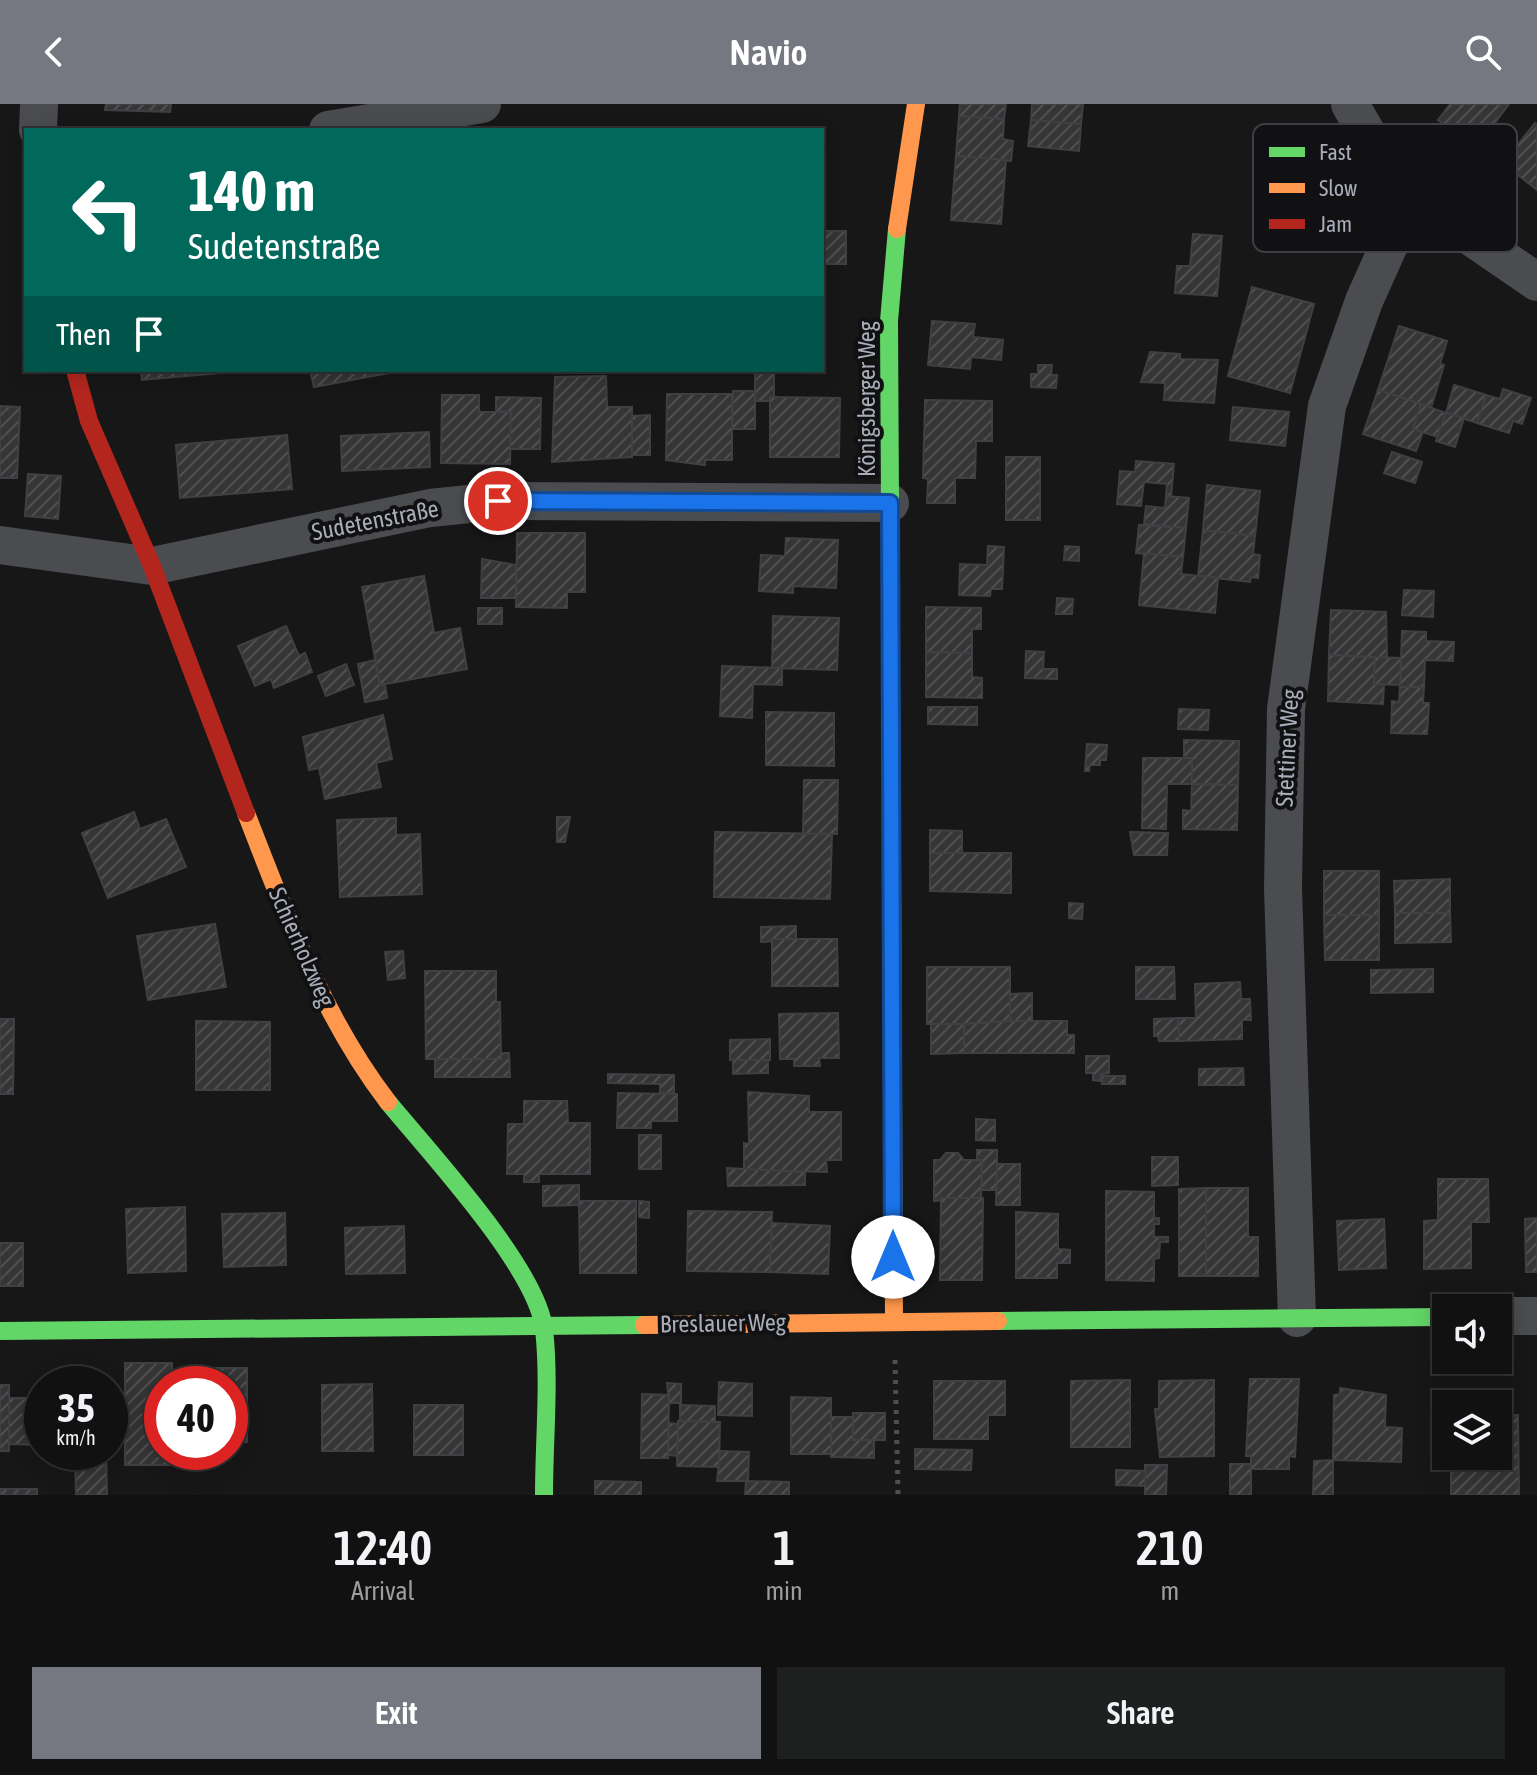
<!DOCTYPE html>
<html lang="en">
<head>
<meta charset="utf-8">
<style>
	:root { --surface:#111; --page:#1e1f1f; --text:#f1f3f6; --muted:#9c9d9f; --line:#303131; --accent:#757880 }
	body { margin:0; font-family:"Asap Condensed",sans-serif; background:var(--page); color:var(--text); height:100vh; display:flex; flex-direction:column; font-size:30px; white-space:nowrap }
	* { box-sizing:border-box; margin:0 }
	p { font-size:26px; color:var(--muted) }
	.icon { flex:none; width:44px; height:44px; fill:none; stroke:currentColor; stroke-width:2; stroke-linecap:round; stroke-linejoin:round }
	.map { position:relative; height:1391px; overflow:hidden }
	.drawer { display:flex; flex-direction:column; background:var(--surface); flex:1 }
	.drawer>* { flex:none }
	.guide { position:absolute; left:24px; top:24px; width:800px; height:244px; border-radius:0px; box-shadow:0 4px 20px #0003,0 0 0 2px var(--line); background:#00695c; color:#fff; overflow:hidden }
	.fabs { position:absolute; left:1432px; top:1190px; display:grid; gap:16px }
	.fabs a { display:grid; place-items:center; width:80px; height:80px; border-radius:0px; background:var(--surface); box-shadow:0 4px 20px #0003,0 0 0 2px var(--line); font-size:40px }
	.speed { position:absolute; left:24px; top:1262px; display:flex; gap:16px; font-size:40px; font-weight:700; text-align:center }
	.speed>* { display:grid; place-content:center; width:104px; height:104px; border-radius:50%; background:var(--surface); box-shadow:0 4px 20px #0003,0 0 0 2px var(--line); line-height:1 }
	.speed small { font-size:20px; font-weight:400 }
	.speed .limit { border:12px solid #d22; background:#fff; color:#111 }
	.pin { position:absolute; display:grid; place-items:center; width:68px; height:68px; color:#fff; margin:-34px; border:4px solid #fff; border-radius:50%; box-shadow:0 2px 8px #0007 }
	.me { position:absolute; width:88px; margin:-44px; rotate:0deg; stroke-linejoin:round; filter:drop-shadow(0 0 6px #0008) }
	.turn { display:flex; align-items:center; gap:28px; height:168px; padding:0 32px; font-size:36px }
	.turn .icon { width:104px; height:104px; stroke-width:2.5 }
	.turn b { display:block; font-size:56px; line-height:68px }
	.then { display:flex; align-items:center; height:76px; padding:0 32px; background:#0003; gap:16px; font-size:30px }
	.eta { display:flex; justify-content:space-evenly; align-items:center; height:136px; text-align:center }
	.eta b { font-size:48px; font-weight:600; line-height:56px }
	.action { display:flex; gap:16px; margin-top:auto; padding:16px 32px }
	.action a { flex:1; height:92px; border-radius:0px; background:var(--accent); color:#fff; font-size:32px; font-weight:600; line-height:92px; text-align:center }
	.action a+a { background:var(--page); color:var(--text) }
	header { display:flex; justify-content:space-between; align-items:center; height:104px; padding:0 32px; background:var(--accent); color:#fff; font-size:36px; font-weight:600 }
	.map>svg:first-child { display:block }
	.building { fill:url(#building-hatch); stroke:#3f4043; stroke-width:2 }
	.lines { fill:none; stroke-linecap:round; stroke-linejoin:round }
	.path { stroke:#4d4e52; stroke-width:5; stroke-dasharray:4 6; stroke-linecap:butt }
	.street { stroke:#4b4c50; stroke-width:38 }
	.fast { stroke:#63d668; stroke-width:18 }
	.slow { stroke:#ff974d; stroke-width:18 }
	.jam { stroke:#b3261e; stroke-width:18 }
	.route-casing { stroke:#114b97; stroke-width:20 }
	.route { stroke:#1a73e8; stroke-width:14 }
	.labels { text-anchor:middle; dominant-baseline:central; stroke-width:8; stroke-linejoin:round; paint-order:stroke }
	.street-label { font-size:24px; fill:#a8adb8; stroke:#111113 }
	.key { fill:#111113; stroke:#3e4045; stroke-width:2 }
	.key-label { font-size:22px; fill:#a8adb8 }
</style>
</head>
<body>
<header><svg class="icon" aria-label="back" viewBox="0 0 24 24"><path d="M15 5l-7 7 7 7"/></svg>Navio<svg class="icon" aria-label="search" viewBox="0 0 24 24"><circle cx="10" cy="10" r="6"/><path d="M15 15l6 6"/></svg></header>
<div class="map">
<svg width="1537" height="1391" viewBox="0 0 1537 1391">
	<defs>
		<pattern id="building-hatch" width="6" height="6" patternUnits="userSpaceOnUse" patternTransform="scale(2)"><rect width="6" height="6" fill="#353536"/><path d="M-1 1l2-2M0 6l6-6M5 7l2-2" fill="none" stroke="#4f5051"/></pattern>
	</defs>
	<rect width="100%" height="100%" fill="#171717"/>
	<g class="building">
		<path d="M106,0H171L170,8L105,6Z"/>
		<path d="M960,0H1006L1004,15L959,12Z"/>
		<path d="M1032,0H1083L1081,20L1031,16Z"/>
		<path d="M1450,0H1509L1476,44L1438,16Z"/>
		<path d="M959,12L1004,15L1003,35L1013,37L1011,57L956,52Z"/>
		<path d="M1031,16L1081,20L1079,47L1028,42Z"/>
		<path d="M1535,19L1537,21V86L1503,59Z"/>
		<path d="M956,52L1006,56L1001,120L951,116Z"/>
		<rect x="822" y="127" width="24" height="33"/>
		<path d="M1193,130L1222,132L1217,192L1175,189L1177,162H1190Z"/>
		<path d="M1252,183L1314,200L1290,289L1228,272Z"/>
		<path d="M932,217L975,220L973,233L1003,236L1001,256L971,253L970,265L928,261Z"/>
		<path d="M1399,222L1447,237L1440,260L1444,261L1431,304L1378,286Z"/>
		<path d="M1150,248L1180,250V255L1218,256L1214,299L1164,296L1165,279L1141,278Z"/>
		<path d="M1038,261H1052L1051,271H1057L1056,284L1031,283V270H1038Z"/>
		<path d="M141,266H254L142,276Z"/>
		<path d="M310,266H405L314,283Z"/>
		<path d="M755,266H774V294L770,297H755Z"/>
		<path d="M606,272L607,303H632V353L552,358L555,273Z"/>
		<path d="M1454,281L1486,291L1477,319L1446,309Z"/>
		<path d="M1503,285L1531,294L1522,320L1513,317L1509,329L1477,319L1486,291L1500,295Z"/>
		<path d="M1378,286L1421,300L1413,325L1423,328L1416,347L1363,330Z"/>
		<path d="M733,287H755V325H732Z"/>
		<path d="M667,290H732V356H705V361L666,356Z"/>
		<path d="M442,291H479V308H511L510,360L441,359Z"/>
		<path d="M496,293L541,294L540,345H510L511,308L496,307Z"/>
		<path d="M770,293L840,294L839,353H770Z"/>
		<path d="M925,296L992,297V337H976L975,374H955V399H927L928,375L923,374Z"/>
		<path d="M1421,300L1446,309L1438,333L1413,325Z"/>
		<path d="M0,302L20,303L17,374H0Z"/>
		<path d="M1233,303L1289,308L1285,342L1230,336Z"/>
		<path d="M1446,309L1464,314L1455,343L1436,337Z"/>
		<path d="M650,311V351H632V312Z"/>
		<path d="M429,328L430,363L342,367L341,332Z"/>
		<path d="M287,331L292,385L180,394L176,341Z"/>
		<path d="M1392,348L1422,358L1415,379L1384,369Z"/>
		<rect x="1006" y="353" width="34" height="63"/>
		<path d="M1136,357L1174,360L1171,393L1166,392L1167,380L1144,378L1141,402L1117,400L1120,367L1135,368Z"/>
		<path d="M28,370L61,372L58,415L25,412Z"/>
		<path d="M1207,381L1260,387L1255,432L1203,426Z"/>
		<path d="M1166,392L1189,394L1186,424L1144,420L1146,402L1165,404Z"/>
		<path d="M1139,421L1186,424L1183,453L1136,449Z"/>
		<path d="M1203,426L1255,432L1253,450L1260,451L1258,474L1251,473L1250,478L1198,472Z"/>
		<path d="M517,429H585V488H567V504L516,503Z"/>
		<path d="M786,434L838,436L836,484L793,482V489L759,487L761,451L785,452Z"/>
		<path d="M988,442L1004,443L1002,485H991L990,492L959,491L960,460L987,461Z"/>
		<path d="M1065,442L1079,443V457L1064,456Z"/>
		<path d="M1144,449L1183,453L1181,470L1218,474L1215,509L1139,501Z"/>
		<path d="M482,455L516,461V494H481Z"/>
		<path d="M424,472L434,529L460,524L467,565L380,581L362,483Z"/>
		<path d="M1404,486L1434,487L1433,513L1402,511Z"/>
		<path d="M1057,494L1073,495L1072,510H1056Z"/>
		<path d="M926,503L981,504V525H972V549L926,548Z"/>
		<rect x="478" y="504" width="24" height="16"/>
		<path d="M1331,506L1386,508L1387,554L1329,551Z"/>
		<path d="M773,512L839,514L837,566L772,564Z"/>
		<path d="M286,522L299,552L305,549L312,568L274,584L271,575L255,582L238,542Z"/>
		<path d="M1402,527L1426,528V537L1454,538L1453,557L1425,556L1424,583H1400Z"/>
		<path d="M1026,547L1044,548L1043,565H1057V575L1025,574Z"/>
		<path d="M926,548L972,549V573L982,574V594L926,593Z"/>
		<path d="M1329,551L1375,553L1374,580H1384L1383,600L1328,597Z"/>
		<path d="M1375,553L1401,554L1400,581L1374,580Z"/>
		<path d="M375,556L380,581L385,580L387,594L365,598L358,560Z"/>
		<path d="M346,560L354,581L326,592L318,572Z"/>
		<path d="M722,562L782,564V581L753,580L752,614L720,612Z"/>
		<path d="M1400,583H1424L1423,599H1429L1427,630L1391,629L1392,597L1399,598Z"/>
		<path d="M928,603H977V621L928,620Z"/>
		<path d="M1179,605L1209,606L1208,626L1178,625Z"/>
		<path d="M766,608L834,609V662L766,661Z"/>
		<path d="M383,611L392,655L376,659L381,683L325,695L319,664L309,666L303,633Z"/>
		<path d="M1184,636L1239,637L1238,681L1192,680V654H1184Z"/>
		<path d="M1087,640L1107,641L1106,656H1100V661H1090L1089,667H1085Z"/>
		<path d="M1143,654H1192V680H1167L1166,725L1142,724Z"/>
		<path d="M804,676H838L837,730H803Z"/>
		<path d="M1192,680L1238,681L1237,726L1183,725V706L1191,707Z"/>
		<path d="M134,708L140,725L166,715L186,763L108,794L82,729Z"/>
		<path d="M557,713H570L565,738H557Z"/>
		<path d="M396,714V731L420,730L422,790L340,793L337,716Z"/>
		<path d="M930,726L962,727V749H930Z"/>
		<path d="M715,728L832,730L830,795L714,793Z"/>
		<path d="M1130,728L1168,729L1167,751H1134Z"/>
		<path d="M930,749H1011V789L930,787Z"/>
		<rect x="1324" y="767" width="55" height="44"/>
		<path d="M1450,775V809H1395L1394,777Z"/>
		<path d="M1069,799L1083,800L1082,815L1069,814Z"/>
		<path d="M1395,809H1450L1451,838L1395,839Z"/>
		<path d="M1324,811H1379V856H1325Z"/>
		<path d="M215,820L226,883L148,896L137,832Z"/>
		<path d="M796,822V835L761,838V823Z"/>
		<path d="M772,835H837L838,882H772Z"/>
		<path d="M403,847L405,874L388,876L385,848Z"/>
		<rect x="927" y="863" width="83" height="57"/>
		<path d="M1136,863H1174L1175,895H1136Z"/>
		<path d="M1433,865V888L1371,889V866Z"/>
		<path d="M425,867H496V898H500L501,955H426Z"/>
		<path d="M1240,878L1241,895H1250L1251,916H1242V935L1179,937L1178,914H1196L1195,880Z"/>
		<path d="M1032,889V917H1010V890Z"/>
		<path d="M838,909L839,954H819L820,962H794V955H780L779,910Z"/>
		<path d="M1178,914L1179,937H1159L1158,932H1154V915Z"/>
		<path d="M0,915H14L13,990H0Z"/>
		<path d="M196,917L270,918V986H196Z"/>
		<path d="M1010,917H1067V931H1074V949H964V920Z"/>
		<path d="M931,920H964V949L931,950Z"/>
		<path d="M770,935V956H730V936Z"/>
		<path d="M501,949H509L510,973H435V955H501Z"/>
		<path d="M1086,952H1109V969L1101,970V977L1093,976V969H1086Z"/>
		<path d="M733,956H768V969L733,970Z"/>
		<path d="M1243,964L1244,981H1199V965Z"/>
		<path d="M608,970L674,971V989H660V980L608,979Z"/>
		<rect x="1102" y="972" width="23" height="8"/>
		<path d="M748,988L809,992V1008H841V1056H826L827,1068L744,1066V1039L749,1040Z"/>
		<path d="M618,989L677,990V1017H651V1024H617Z"/>
		<path d="M524,997H567L568,1019H590V1070H539V1078H524V1070H507L508,1020H524Z"/>
		<path d="M976,1015L995,1016V1037L976,1036Z"/>
		<rect x="639" y="1031" width="22" height="34"/>
		<path d="M977,1046H997V1086H981L982,1056H977Z"/>
		<path d="M946,1049H958L964,1056H982L981,1094L934,1097V1056H940Z"/>
		<path d="M1152,1053H1178V1081L1152,1082Z"/>
		<path d="M997,1060H1020V1101H996Z"/>
		<path d="M727,1064L805,1068V1081L728,1082Z"/>
		<path d="M1438,1075H1488L1489,1118H1471V1164L1424,1165V1117L1438,1116Z"/>
		<path d="M579,1081V1101L543,1102V1082Z"/>
		<path d="M1206,1084V1172H1179V1085Z"/>
		<path d="M1206,1084H1248V1133H1258V1172H1206Z"/>
		<path d="M1106,1087L1154,1088V1114H1159V1120H1154V1133H1168V1138H1160L1159,1154L1154,1155V1177L1106,1176Z"/>
		<path d="M941,1094H983L982,1176H940Z"/>
		<path d="M579,1097H636V1169H580Z"/>
		<path d="M639,1097L649,1098V1114L639,1113Z"/>
		<path d="M185,1103L186,1167L128,1169L126,1105Z"/>
		<path d="M688,1107L772,1108L770,1168L687,1167Z"/>
		<path d="M1016,1108L1058,1110V1145L1070,1146V1159H1057V1174H1016Z"/>
		<path d="M285,1109L286,1161L224,1163L222,1110Z"/>
		<path d="M1537,1114V1168H1526L1525,1115Z"/>
		<path d="M1384,1115L1386,1164L1339,1166L1337,1117Z"/>
		<path d="M772,1119L830,1122L828,1170L770,1168Z"/>
		<path d="M404,1122L405,1169L346,1170L345,1124Z"/>
		<rect x="0" y="1139" width="23" height="43"/>
		<path d="M125,1259H172V1280H162V1348H172V1361H125Z"/>
		<path d="M208,1264H247V1338H230V1280H208Z"/>
		<path d="M1250,1275H1299L1295,1353L1289,1352V1365H1251V1352H1246Z"/>
		<path d="M1130,1276V1343H1071V1277Z"/>
		<path d="M1214,1276V1352L1160,1353L1155,1305H1159V1277Z"/>
		<path d="M934,1277H1005V1311H988V1335H934Z"/>
		<path d="M719,1278L752,1280V1312L718,1311Z"/>
		<path d="M667,1279L681,1280V1299H669Z"/>
		<path d="M372,1280L373,1347H322V1281Z"/>
		<rect x="0" y="1281" width="9" height="66"/>
		<path d="M1340,1284L1386,1291L1385,1323L1402,1324L1401,1358L1333,1356L1334,1291L1340,1290Z"/>
		<path d="M642,1290L669,1291L668,1354H641Z"/>
		<path d="M791,1293L831,1294V1350H791Z"/>
		<path d="M9,1294H39L38,1341L9,1340Z"/>
		<rect x="414" y="1301" width="49" height="50"/>
		<path d="M680,1301L715,1302V1318L680,1317Z"/>
		<rect x="853" y="1309" width="32" height="27"/>
		<path d="M1518,1311L1519,1391H1451V1352H1498V1312Z"/>
		<path d="M831,1313H853V1336H874V1354L831,1353Z"/>
		<path d="M678,1317L720,1318L719,1363L677,1362Z"/>
		<path d="M669,1319L678,1320L677,1352L668,1351Z"/>
		<path d="M915,1345L972,1346L971,1366L915,1365Z"/>
		<path d="M720,1347L749,1348L748,1377H717Z"/>
		<path d="M75,1348H106L107,1391H76Z"/>
		<path d="M1333,1356V1391H1313L1314,1357Z"/>
		<rect x="1230" y="1360" width="21" height="31"/>
		<path d="M1145,1361H1167L1166,1391H1145Z"/>
		<path d="M1116,1366L1146,1367L1145,1382L1116,1381Z"/>
		<path d="M595,1377L641,1378V1391H595Z"/>
		<path d="M746,1377L789,1378V1391H745Z"/>
		<rect x="0" y="1385" width="37" height="6"/>
	</g>
	<g class="lines">
		<path class="path" d="M895,1256L898,1391"/>
		<g class="street">
			<path d="M1350,0L1383,58L1416,95L1537,178"/>
			<path d="M38,26L39,0"/>
			<path d="M328,26L482,0"/>
			<path d="M0,441L152,462L430,404L498,397L890,399"/>
			<path d="M1498,1212H1537"/>
			<path d="M1297,1214L1283,784L1286,605L1327,302L1364,197L1394,130L1416,95"/>
		</g>
		<g class="fast">
			<path d="M892,760L889,217L897,125"/>
			<path d="M388,998C429,1048 537,1164 544,1225C550,1278 544,1337 544,1391"/>
			<path d="M998,1217L1446,1213"/>
			<path d="M0,1227L644,1221"/>
		</g>
		<g class="slow">
			<path d="M897,125L916,0"/>
			<path d="M246,709C285,809 322,912 388,998"/>
			<path d="M892,760L894,1216"/>
			<path d="M644,1221L998,1217"/>
		</g>
		<path class="jam" d="M75,266L89,317L152,462L246,709"/>
	</g>
	<g class="lines">
		<defs>
			<path id="route" d="M498,397L890,399L893,1153"/>
		</defs>
		<use href="#route" class="route-casing"/>
		<use href="#route" class="route"/>
	</g>
	<g class="labels">
		<g class="street-label">
			<text transform="translate(866 295) rotate(-90)">Königsberger Weg</text>
			<text transform="translate(375 416) rotate(-11)">Sudetenstraße</text>
			<text transform="translate(1287 644) rotate(-87)">Stettiner Weg</text>
			<text transform="translate(302 843) rotate(66)">Schierholzweg</text>
			<text transform="translate(723 1219) rotate(-1)">Breslauer Weg</text>
		</g>
	</g>
	<rect x="1253" y="20" width="264" height="128" rx="12" class="key"/>
	<rect x="1269" y="43" width="36" height="10" fill="#63d668"/>
	<rect x="1269" y="79" width="36" height="10" fill="#ff974d"/>
	<rect x="1269" y="115" width="36" height="10" fill="#b3261e"/>
	<g class="key-label">
		<text x="1319" y="56">Fast</text>
		<text x="1319" y="92">Slow</text>
		<text x="1319" y="128">Jam</text>
	</g>
</svg>
<div class="fabs">
<a><svg class="icon" aria-label="sound" viewBox="0 0 24 24"><path d="M4 9h4l5-4v14l-5-4H4zM17 9q2 3 0 6"/></svg></a>
<a><svg class="icon" aria-label="layers" viewBox="0 0 24 24"><path d="M12 4l9 5-9 5-9-5zM3 14l9 5 9-5"/></svg></a>
</div>
<div class="speed"><div>35<small>km/h</small></div><div class="limit">40</div></div>
<div class="pin" style="left:498px;top:397px;background:#d93025"><svg class="icon" aria-label="arrive" viewBox="0 0 24 24"><path d="M6 21V4h12l-3 4 3 4H6"/></svg></div>
<svg class="me" style="left:893px;top:1153px" viewBox="-20 -20 40 40"><circle r="19" fill="#fff"/><path d="M0-13L10 11 0 6-10 11z" fill="#1a73e8"/></svg>
<div class="guide">
<div class="turn"><svg class="icon" aria-label="left" viewBox="0 0 24 24"><path d="M17 20v-9H6M10 6l-5 5 5 5"/></svg><div><b>140 m</b>Sudetenstraße</div></div>
<div class="then">Then<svg class="icon" aria-label="arrive" viewBox="0 0 24 24"><path d="M6 21V4h12l-3 4 3 4H6"/></svg></div>
</div>
</div>
<section class="drawer">
<div class="eta">
<div><b>12:40</b><p>Arrival</p></div>
<div><b>1</b><p>min</p></div>
<div><b>210</b><p>m</p></div>
</div>
<div class="action"><a>Exit</a><a>Share</a></div>
</section>
</body>
</html>
